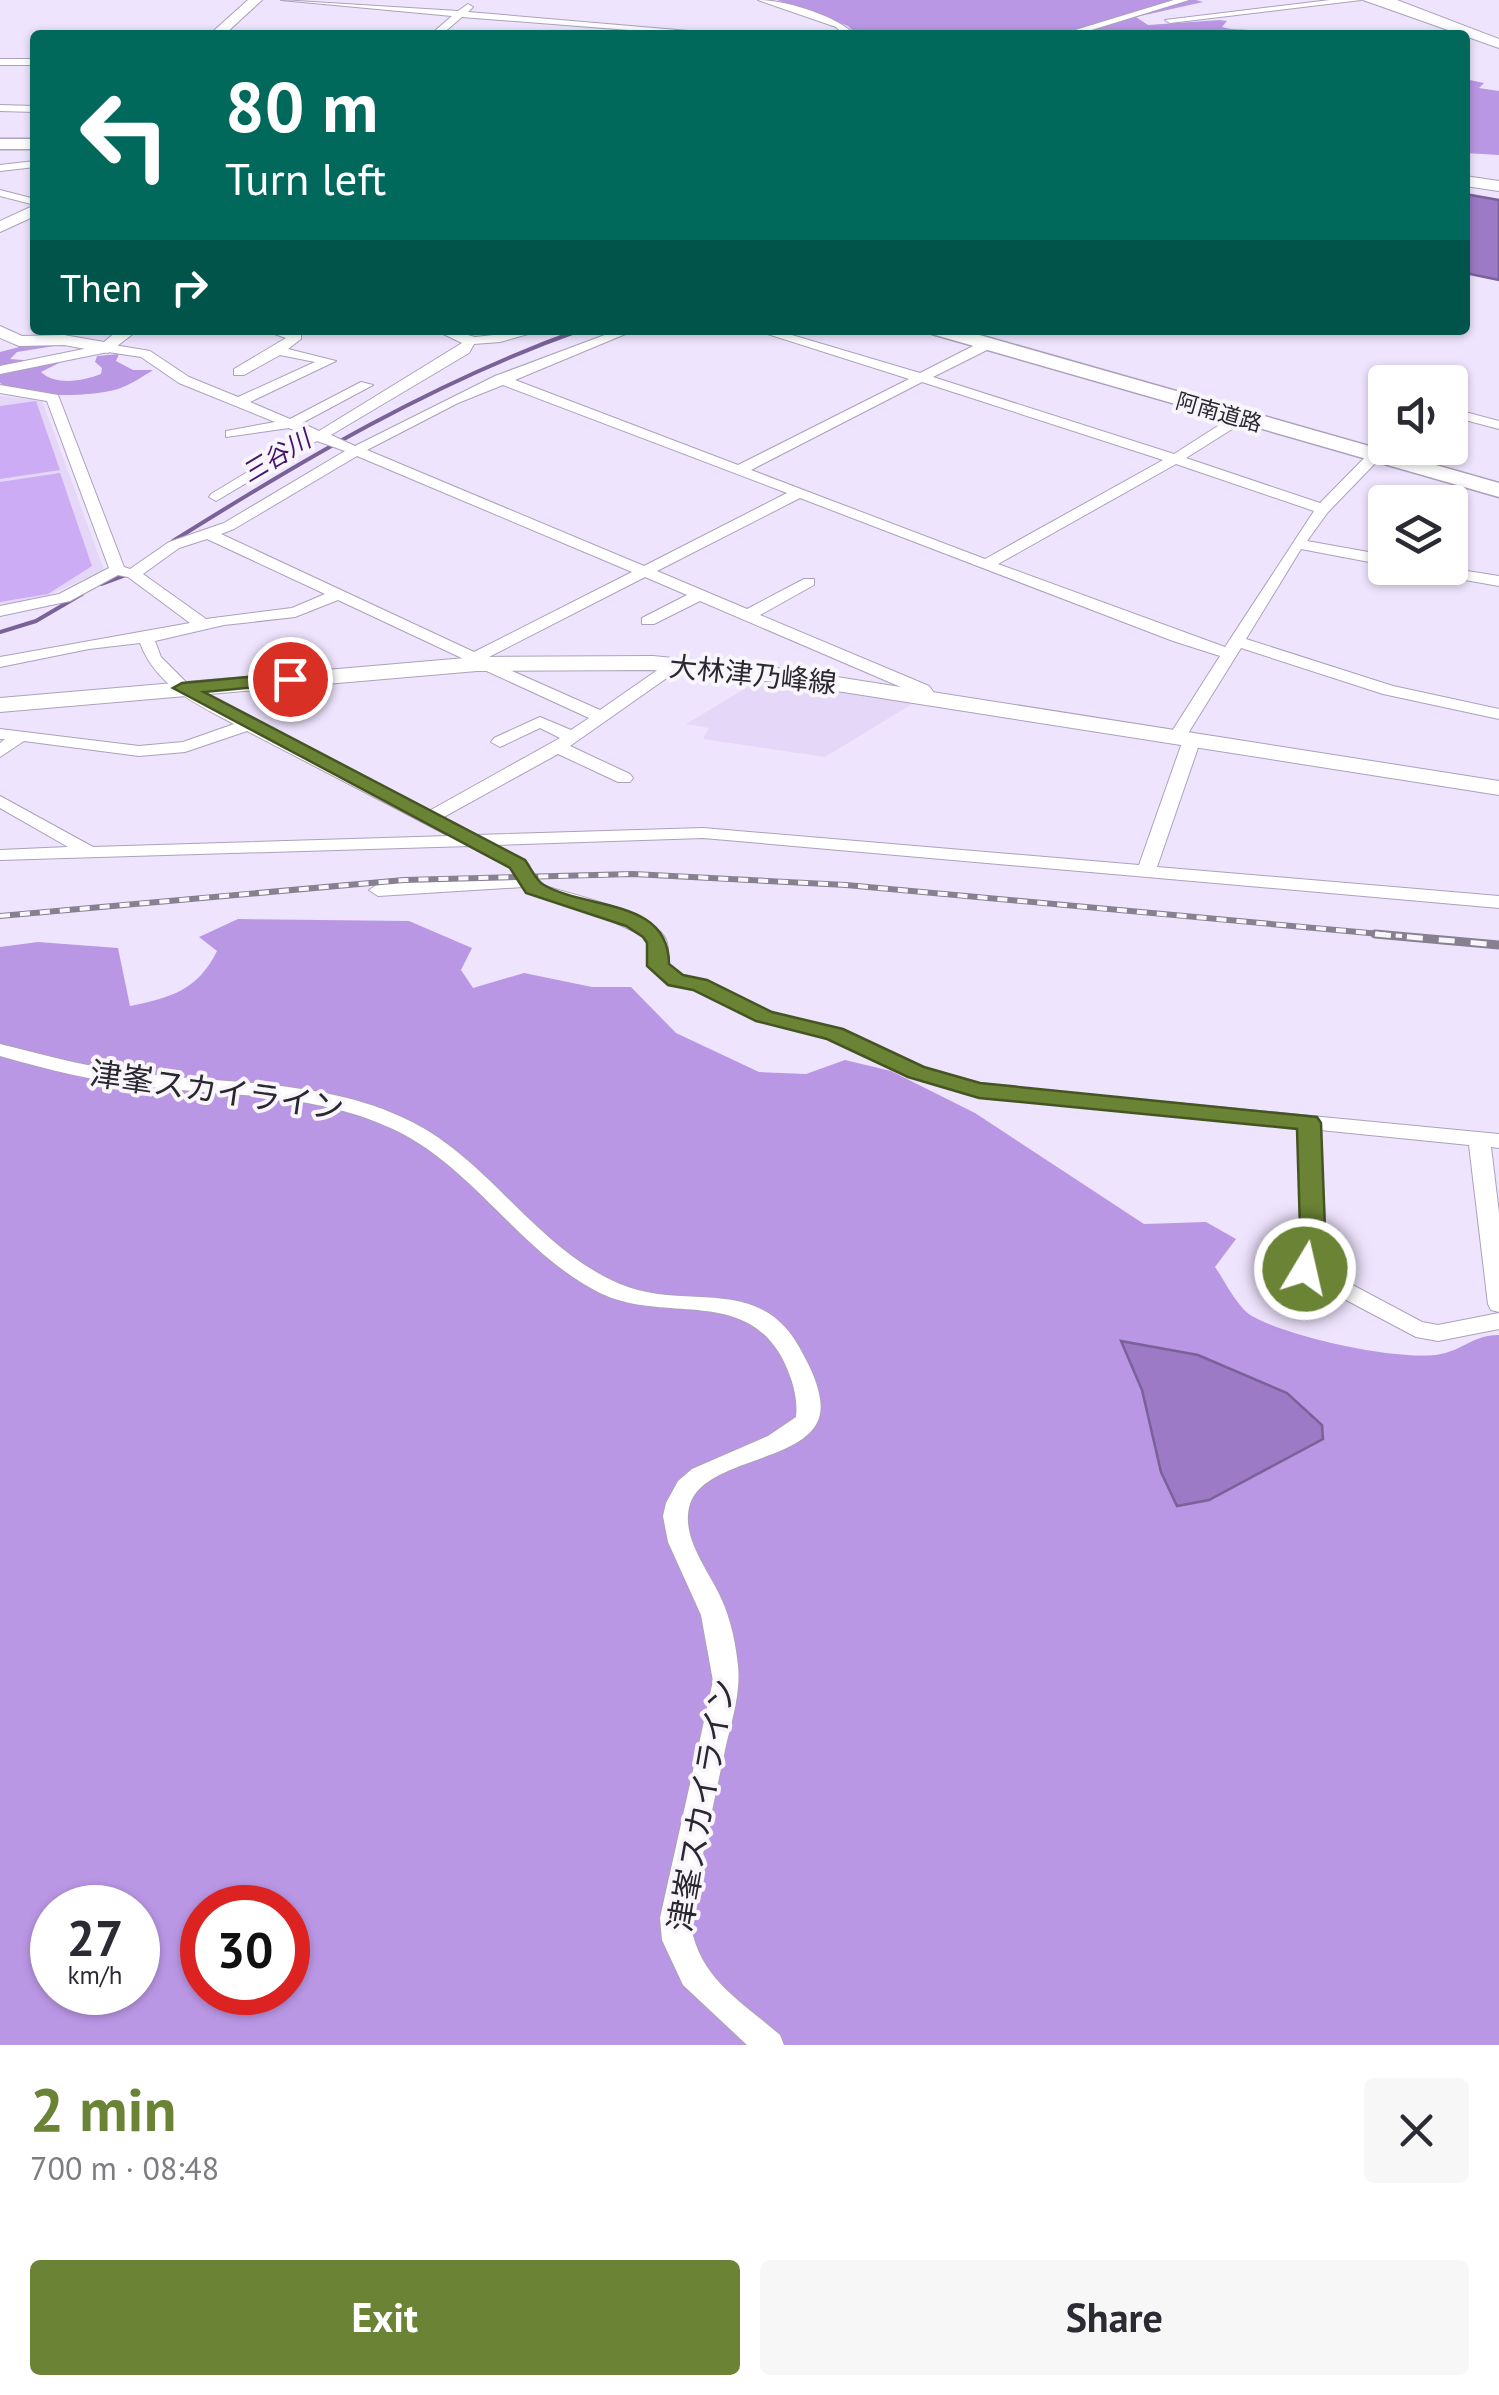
<!DOCTYPE html>
<html lang="en">
<head>
<meta charset="utf-8">
<style>
	:root { --surface:#fff; --page:#f7f7f7; --text:#2b2b33; --muted:#7c7c81; --accent:#6a8335 }
	body { margin:0; font-family:"PT Sans","Noto Sans JP",sans-serif; background:var(--page); color:var(--text); height:100vh; display:flex; flex-direction:column; font-size:38px; white-space:nowrap }
	* { box-sizing:border-box; margin:0 }
	p { font-size:32px; color:var(--muted) }
	.icon { flex:none; width:55px; height:55px; fill:none; stroke:currentColor; stroke-width:2; stroke-linecap:round; stroke-linejoin:round }
	.map { position:relative; height:2045px; overflow:hidden }
	.side { display:flex; flex-direction:column; background:var(--surface); flex:1 }
	.side>* { flex:none }
	.hud { position:absolute; left:30px; top:30px; width:1440px; height:305px; border-radius:10px; box-shadow:0 2px 8px #0004; background:#00695c; color:#fff; overflow:hidden }
	.controls { position:absolute; left:1368px; top:365px; display:grid; gap:20px }
	.controls a { display:grid; place-items:center; width:100px; height:100px; border-radius:10px; background:var(--surface); box-shadow:0 2px 8px #0004; font-size:50px }
	.speed { position:absolute; left:30px; top:1885px; display:flex; gap:20px; font-size:50px; font-weight:700; text-align:center }
	.speed>* { display:grid; place-content:center; width:130px; height:130px; border-radius:50%; background:var(--surface); box-shadow:0 2px 8px #0004; line-height:1 }
	.speed small { font-size:25px; font-weight:400 }
	.speed .limit { border:15px solid #d22; background:#fff; color:#111 }
	.pin { position:absolute; display:grid; place-items:center; width:85px; height:85px; color:#fff; margin:-42px; border:5px solid #fff; border-radius:50%; box-shadow:0 2px 10px #0007 }
	.me { position:absolute; width:110px; margin:-55px; rotate:9deg; stroke-linejoin:round; filter:drop-shadow(0 0 8px #0008) }
	.turn { display:flex; align-items:center; gap:35px; height:210px; padding:0 30px; font-size:45px }
	.turn .icon { width:130px; height:130px; stroke-width:2.5 }
	.turn b { display:block; font-size:70px; line-height:85px }
	.then { display:flex; align-items:center; height:95px; padding:0 30px; background:#0003; gap:20px; font-size:38px }
	.round { display:grid; place-items:center; flex:none; width:105px; height:105px; border-radius:10px; background:var(--page) }
	.headline { display:flex; align-items:center; justify-content:space-between; height:170px; padding:0 30px }
	h1 { font-size:60px; font-weight:600; line-height:75px; color:var(--accent) }
	.button { display:flex; gap:20px; margin-top:auto; padding:20px 30px }
	.button a { flex:1; height:115px; border-radius:10px; background:var(--accent); color:#fff; font-size:40px; font-weight:600; line-height:115px; text-align:center }
	.button a+a { background:var(--page); color:var(--text) }
	.map>svg:first-child { display:block }
	.built { fill:#e5d7f8 }
	.green { fill:#ccacf5 }
	.forest { fill:#ba97e5; fill-rule:evenodd }
	.water { fill:#9c7ac5; stroke:#7a6198; stroke-width:2.5 }
	.lines { fill:none; stroke-linecap:round; stroke-linejoin:round }
	.stream { stroke:#7a6198; stroke-width:4 }
	.minor-casing { stroke:#aca1ba; stroke-width:2 }
	.secondary-casing { stroke:#aca1ba; stroke-width:2 }
	.trunk-casing { stroke:#aca1ba; stroke-width:3 }
	.minor { fill:#fff; fill-rule:evenodd }
	.secondary { fill:#fff; fill-rule:evenodd }
	.trunk { fill:#fff; fill-rule:evenodd }
	.rail-far1-casing { stroke:#878091; stroke-width:6 }
	.rail-casing { stroke:#878091; stroke-width:9 }
	.rail-far1 { stroke:#f8f6fb; stroke-width:4; stroke-dasharray:10; stroke-linecap:butt }
	.rail { stroke:#f8f6fb; stroke-width:5; stroke-dasharray:16; stroke-linecap:butt }
	.route { fill:#6a8335; stroke:#455522; stroke-width:2.5 }
	.labels { text-anchor:middle; dominant-baseline:central; stroke-width:8; stroke-linejoin:round; paint-order:stroke }
	.far-street-label { font-size:22px; fill:#2b2730; stroke:#f8f6fb }
	.far-water-label { font-size:25px; font-style:italic; fill:#46146f; stroke:#f8f6fb }
	.street-label { font-size:28px; fill:#2b2730; stroke:#f8f6fb }
	.near-street-label { font-size:32px; fill:#2b2730; stroke:#f8f6fb }
</style>
</head>
<body>
<div class="map">
<svg width="1499" height="2045" viewBox="0 0 1499 2045">
	<rect width="100%" height="100%" fill="#efe4fe"/>
	<g class="built">
		<path d="M0,396L42,400L104,570L43,598L0,605Z"/>
		<path d="M763,678L917,701L825,757L703,739L709,728L686,724Z"/>
	</g>
	<g class="green">
		<path d="M36,401L60,470L0,479V406Z"/>
		<path d="M60,473L92,566L48,594L0,602V482Z"/>
	</g>
	<g class="forest">
		<path d="M777,0H1196L1203,2L1136,17L1148,25L1220,20L1227,21L1222,27C1238,32 1261,27 1272,35H857L848,26Z"/>
		<path d="M1465,79L1484,83L1479,88L1499,91V155L1465,153Z"/>
		<path d="M31,344H67L17,352L10,359L59,363L41,372C56,386 83,381 101,374L102,368L95,362L97,356L119,354L116,361L133,370H153C142,377 130,385 118,389C92,397 21,399 0,383V352Z"/>
		<path d="M238,919L409,921L472,948L461,970L473,988L524,973L592,987H631L676,1033L759,1072L806,1074L845,1060L891,1071L975,1113L1144,1224L1206,1222L1236,1239L1215,1267C1225,1281 1237,1307 1252,1316C1288,1337 1401,1362 1441,1354C1462,1350 1476,1334 1499,1335V2045H0V947L38,942L118,948L130,1006C170,998 198,990 217,951L199,937ZM1121,1342L1198,1355L1161,1472L1142,1390ZM52,1908H138V1992H52ZM202,1908H288V1992H202Z"/>
	</g>
	<g class="water">
		<path d="M1465,194L1499,200V280L1465,273Z"/>
		<path d="M1121,1341L1198,1355L1287,1393L1322,1425L1323,1439L1209,1500L1177,1506L1161,1472L1142,1390Z"/>
	</g>
	<g class="lines">
		<g class="stream">
			<path d="M173,541C304,459 434,382 580,330"/>
			<path d="M101,584L128,574"/>
			<path d="M0,632L36,621L82,594"/>
		</g>
		<defs>
			<g id="minor">
				<path d="M281,0L458,11L468,4L473,7L468,12L735,35H693L462,17L441,35H430L452,16Z"/>
				<path d="M758,0C785,0 837,16 855,35H844L836,27Z"/>
				<path d="M1174,0H1189L1075,35H1059Z"/>
				<path d="M1330,0H1361L1170,23L1165,20Z"/>
				<rect x="0" y="59" width="35" height="6"/>
				<path d="M0,105L35,106V112L0,111Z"/>
				<path d="M35,161V167L0,171V165Z"/>
				<path d="M0,190L35,199V205L0,196Z"/>
				<path d="M263,330L301,333V339L288,349L336,361L250,402L290,419L361,382L373,385L302,423L319,431L462,343L435,330H450L475,337L542,330L500,342L474,344L469,353L331,435L355,446L495,376L618,330H635L515,380L738,465L909,379L755,330H775L920,373L983,341H993V347L933,377L1174,454L1235,415H1245V421L1186,458L1320,503L1380,442L1385,441V448H1390L1328,512L1307,541L1385,555V565L1301,549L1246,639L1393,686L1499,709V719L1383,694L1241,648L1187,735H1198L1201,739L1157,867L1499,896V908L703,838L495,845L524,860L541,885C570,894 654,912 666,940C669,947 668,956 668,964L682,976L706,980L771,1012L842,1030L923,1068L980,1084L1499,1134V1148L1491,1147L1499,1213V1312L1491,1310L1488,1304L1469,1145L1320,1130L1324,1229L1317,1266L1422,1322L1438,1325L1499,1313V1329L1438,1341L1416,1337L1297,1274L1294,1269L1302,1229L1299,1128L979,1096L909,1076L828,1038L757,1020L694,989L669,985L648,966V943L644,936L592,912L527,893L523,887L378,896L369,890L378,884L516,876L511,868L469,846L0,860V850L68,847L0,808V796L93,847L449,836L247,731L185,752L139,756L24,741L0,757V743L5,739H0V729L139,746L183,742L234,724C196,704 156,686 140,643L89,649L0,667V657L190,623L128,577L118,575L70,601L0,616V606L59,594L109,568L47,401L0,393V385L58,395L124,567L130,569L169,542L224,523L345,451L317,441L216,501L209,497L211,494L307,436L289,428L226,437V431L275,422L179,383L141,357L108,352L0,374V366L108,344L150,351L189,377L238,397L315,362L280,355L244,375H234V369L286,338ZM922,382L1163,460L985,559L751,470ZM503,385L787,493L644,566L367,450L458,403ZM357,456L632,572L474,652L221,534L234,529ZM1176,464L1314,511L1225,647L998,564ZM800,498L1173,641L1220,656L1169,736L1172,740H1183L1139,865L703,828L475,835L442,818L558,754L618,782H630L633,778L630,774L570,746L681,668V662H669L600,710L485,659L645,577L687,595L642,618V624H654L700,601L917,694L923,701H935L937,697L929,686L760,615L814,585V579H804L747,609L657,571ZM207,539L325,594L292,608L206,619L143,574L179,548ZM338,600L468,661L471,667L480,668L589,718L571,730L540,717L494,738L491,742L500,747L540,728L560,738L429,811L193,689L161,657L155,641L224,625L295,617Z"/>
				<path d="M1450,408L1499,421V429L1450,416Z"/>
				<path d="M1417,568H1448L1499,576V586L1425,573Z"/>
				<path d="M0,1044C48,1056 95,1069 145,1074C233,1084 330,1080 412,1122C491,1162 537,1249 620,1284C688,1313 763,1270 804,1356C811,1369 818,1384 820,1399C831,1464 707,1453 690,1504C679,1539 713,1575 724,1605C732,1625 736,1646 738,1666C741,1694 731,1723 725,1750C713,1806 701,1862 690,1918C696,1977 739,1999 780,2035L784,2045H747L683,1985L662,1940L660,1918L713,1681L701,1615L668,1542L663,1516L666,1503L678,1481L692,1469L768,1436L796,1417C798,1399 793,1382 786,1366C749,1284 666,1325 600,1293C520,1253 474,1167 393,1129C317,1093 230,1096 148,1087C98,1082 49,1070 0,1056Z"/>
			</g>
			<g id="secondary">
				<path d="M248,0H262L224,35H209Z"/>
				<path d="M1363,0H1397L1499,39V48Z"/>
				<path d="M1465,176L1499,181V191L1465,186Z"/>
				<path d="M35,205V216L0,232V221Z"/>
				<path d="M0,326L22,336L64,335L104,342L118,330H138L108,353L64,345L19,346L0,338Z"/>
				<path d="M653,656L786,669L1499,781V795L786,683L653,670L477,671L0,712V698L477,657Z"/>
			</g>
			<g id="trunk">
				<rect x="0" y="139" width="35" height="10"/>
				<path d="M929,330H962L1499,483V497L932,334Z"/>
			</g>
		</defs>
		<use href="#minor" class="minor-casing"/>
		<use href="#secondary" class="secondary-casing"/>
		<use href="#trunk" class="trunk-casing"/>
		<use href="#minor" class="minor"/>
		<use href="#secondary" class="secondary"/>
		<use href="#trunk" class="trunk"/>
		<defs>
			<path id="rail-far1" d="M0,916L404,880L633,874L846,885L1402,936"/>
			<path id="rail" d="M1375,934L1499,945"/>
		</defs>
		<use href="#rail-far1" class="rail-far1-casing"/>
		<use href="#rail" class="rail-casing"/>
		<use href="#rail-far1" class="rail-far1"/>
		<use href="#rail" class="rail"/>
	</g>
	<path class="route" d="M290,673L299,679L296,683L204,692L525,860C531,868 536,881 544,885C587,910 669,898 669,964L683,975L707,980L772,1012L843,1029L924,1067L980,1083L1317,1117L1321,1123L1325,1229L1318,1269L1305,1278L1292,1269L1300,1229L1297,1129L979,1098L908,1077L827,1039L756,1021L693,990L668,985L647,966V943L643,937L626,926L526,893L510,868L173,688L182,683Z"/>
	<g class="labels">
		<g class="far-street-label">
			<text transform="translate(1219 412) rotate(16)">阿南道路</text>
		</g>
		<g class="far-water-label">
			<text transform="translate(276 456) rotate(-31)">三谷川</text>
		</g>
		<g class="street-label">
			<text transform="translate(753 674) rotate(6)">大林津乃峰線</text>
		</g>
		<g class="near-street-label">
			<text transform="translate(217 1090) rotate(8)">津峯スカイライン</text>
			<text transform="translate(701 1805) rotate(-80)">津峯スカイライン</text>
		</g>
	</g>
</svg>
<div class="controls">
<a><svg class="icon" aria-label="sound" viewBox="0 0 24 24"><path d="M4 9h4l5-4v14l-5-4H4zM17 9q2 3 0 6"/></svg></a>
<a><svg class="icon" aria-label="layers" viewBox="0 0 24 24"><path d="M12 4l9 5-9 5-9-5zM3 14l9 5 9-5"/></svg></a>
</div>
<div class="speed"><div>27<small>km/h</small></div><div class="limit">30</div></div>
<div class="pin" style="left:290px;top:679px;background:#d93025"><svg class="icon" aria-label="arrive" viewBox="0 0 24 24"><path d="M6 21V4h12l-3 4 3 4H6"/></svg></div>
<svg class="me" style="left:1305px;top:1269px" viewBox="-20 -20 40 40"><circle r="17" fill="#6a8335" stroke="#fff" stroke-width="3"/><path d="M0-11L8 9 0 5-8 9z" fill="#fff"/></svg>
<div class="hud">
<div class="turn"><svg class="icon" aria-label="left" viewBox="0 0 24 24"><path d="M17 20v-9H6M10 6l-5 5 5 5"/></svg><div><b>80 m</b>Turn left</div></div>
<div class="then">Then<svg class="icon" aria-label="right" viewBox="0 0 24 24"><path d="M7 20v-9h11M14 6l5 5-5 5"/></svg></div>
</div>
</div>
<section class="side">
<div class="headline"><div><h1>2 min</h1><p>700 m · 08:48</p></div><a class="round"><svg class="icon" aria-label="close" viewBox="0 0 24 24"><path d="M6 6l12 12M18 6L6 18"/></svg></a></div>
<div class="button"><a>Exit</a><a>Share</a></div>
</section>
</body>
</html>
